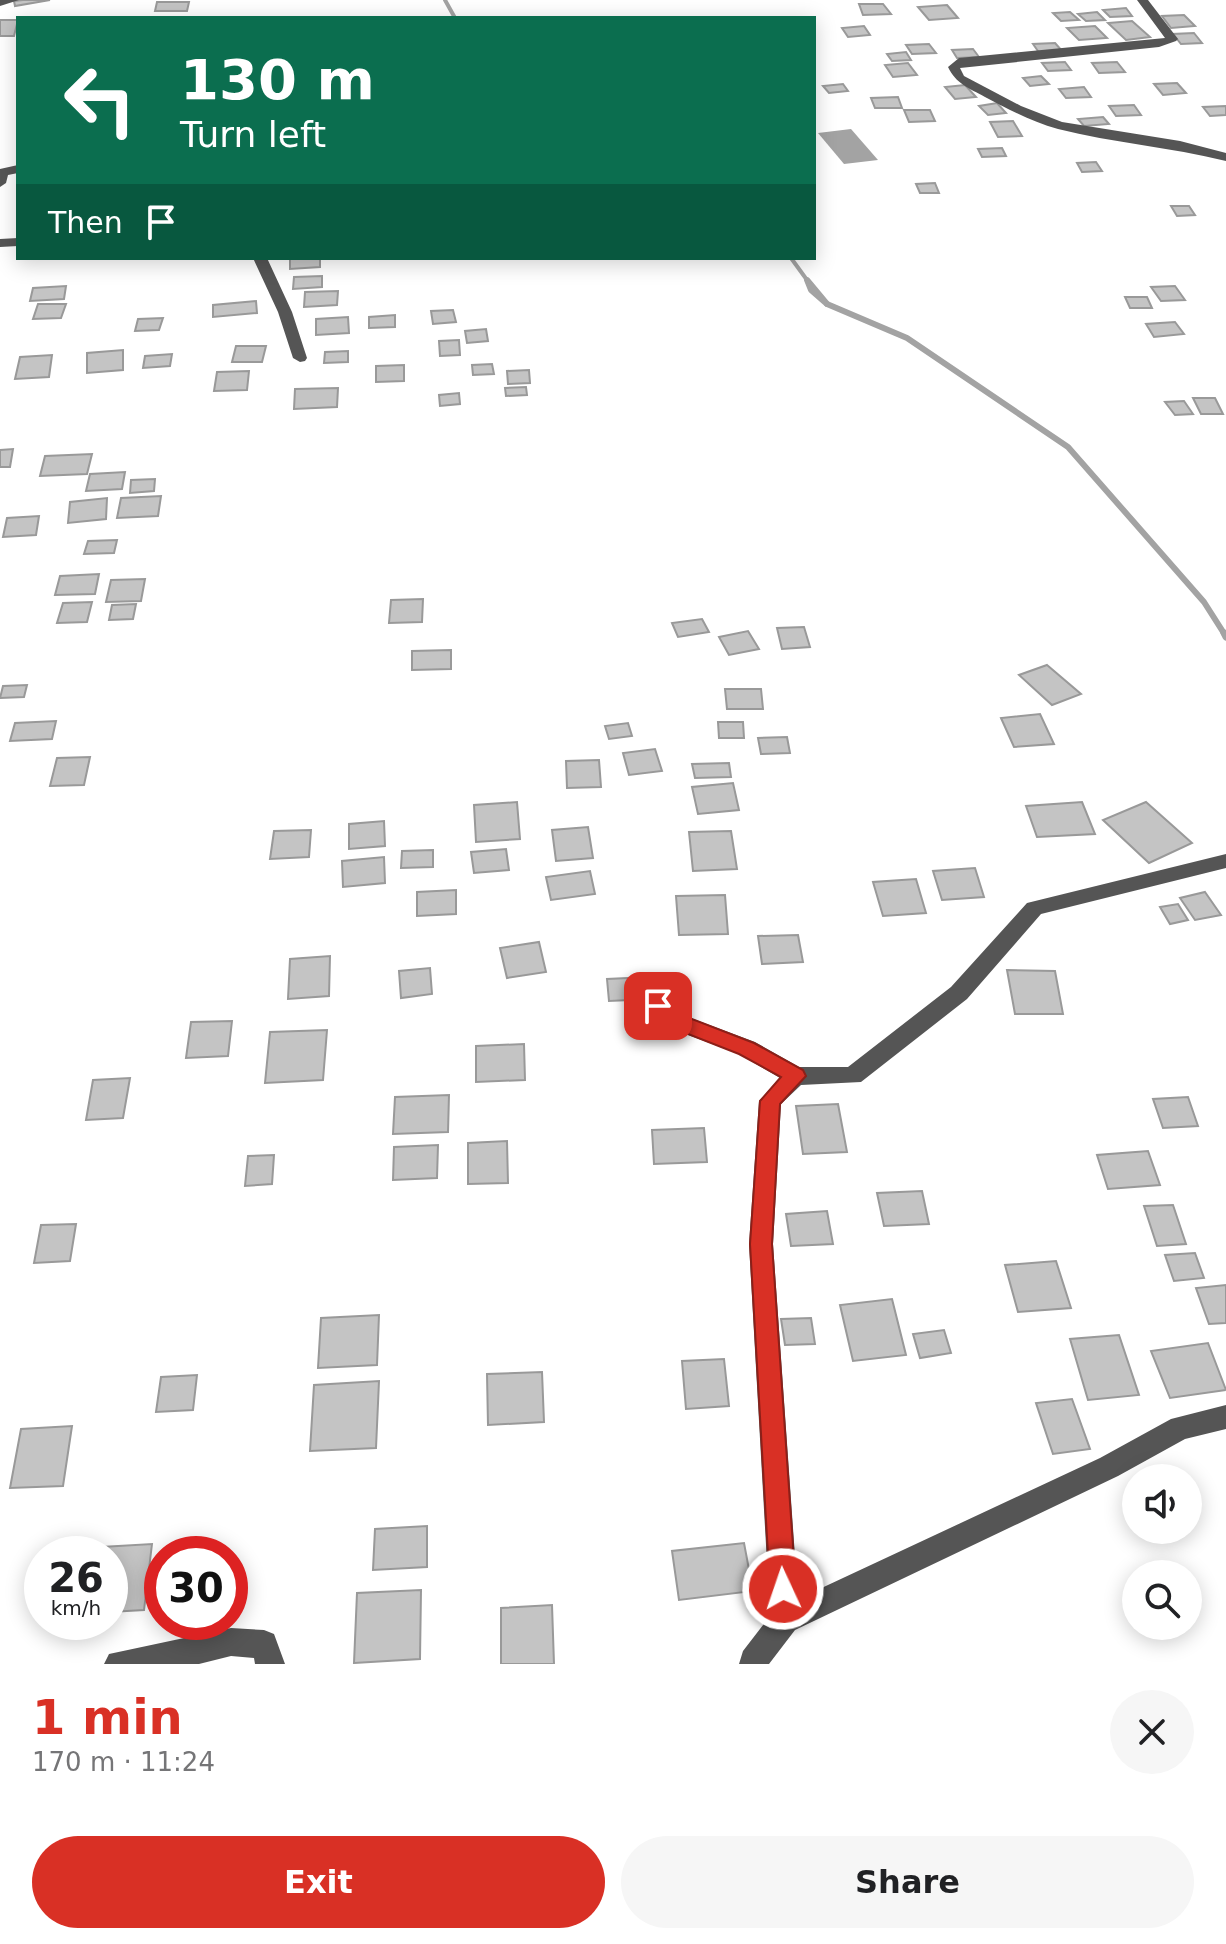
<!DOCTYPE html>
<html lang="en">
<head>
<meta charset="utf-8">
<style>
	:root { --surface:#fff; --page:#f6f6f6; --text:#202124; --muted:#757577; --accent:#d93025 }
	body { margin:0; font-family:"DejaVu Sans",sans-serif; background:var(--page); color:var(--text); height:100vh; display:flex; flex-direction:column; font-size:30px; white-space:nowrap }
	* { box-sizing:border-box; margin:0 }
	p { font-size:26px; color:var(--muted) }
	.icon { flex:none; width:44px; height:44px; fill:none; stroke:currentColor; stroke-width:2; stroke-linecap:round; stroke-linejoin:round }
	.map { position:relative; height:1664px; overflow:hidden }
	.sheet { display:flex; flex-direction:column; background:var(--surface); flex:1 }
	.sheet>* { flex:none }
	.hud { position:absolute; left:16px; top:16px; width:800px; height:244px; border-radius:0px; box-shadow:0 4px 20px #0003; background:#0b6e4f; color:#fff; overflow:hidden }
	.fabs { position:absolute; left:1122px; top:1464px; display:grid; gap:16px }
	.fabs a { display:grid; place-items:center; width:80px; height:80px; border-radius:50%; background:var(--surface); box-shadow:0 4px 20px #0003; font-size:40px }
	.speed { position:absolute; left:24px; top:1536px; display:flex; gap:16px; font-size:40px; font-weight:700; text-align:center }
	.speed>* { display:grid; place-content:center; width:104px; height:104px; border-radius:50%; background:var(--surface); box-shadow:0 4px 20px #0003; line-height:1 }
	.speed small { font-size:20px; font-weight:400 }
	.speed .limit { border:12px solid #d22; background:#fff; color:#111 }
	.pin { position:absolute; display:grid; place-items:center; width:68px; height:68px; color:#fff; margin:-34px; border-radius:16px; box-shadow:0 4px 12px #0006 }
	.me { position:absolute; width:88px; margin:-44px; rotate:357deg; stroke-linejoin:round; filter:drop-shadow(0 0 6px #0008) }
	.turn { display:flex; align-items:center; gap:28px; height:168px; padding:0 32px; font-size:36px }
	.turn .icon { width:104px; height:104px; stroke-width:2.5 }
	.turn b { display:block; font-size:56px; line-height:68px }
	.then { display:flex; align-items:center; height:76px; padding:0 32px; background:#0003; gap:16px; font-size:30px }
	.round { display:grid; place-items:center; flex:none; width:84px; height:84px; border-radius:42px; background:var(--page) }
	.overview { display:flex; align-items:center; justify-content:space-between; height:136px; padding:0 32px }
	h1 { font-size:48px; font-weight:700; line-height:60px; color:var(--accent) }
	.button { display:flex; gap:16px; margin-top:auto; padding:16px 32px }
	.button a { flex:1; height:92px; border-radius:48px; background:var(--accent); color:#fff; font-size:32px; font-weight:700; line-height:92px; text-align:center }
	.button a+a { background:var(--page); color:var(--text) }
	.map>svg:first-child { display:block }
	.water { fill:#a3a3a3 }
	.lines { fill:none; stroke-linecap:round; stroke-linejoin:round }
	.stream-far2 { stroke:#a3a3a3; stroke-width:4 }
	.stream-far1 { stroke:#a3a3a3; stroke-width:6 }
	.stream { stroke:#a3a3a3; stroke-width:7 }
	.building { fill:#c4c4c4; stroke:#999; stroke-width:2 }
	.minor { fill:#555; fill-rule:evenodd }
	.route { fill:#d93025; stroke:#8d1f18; stroke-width:2 }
</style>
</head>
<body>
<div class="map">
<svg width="1226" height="1664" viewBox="0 0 1226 1664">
	<rect width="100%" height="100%" fill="#fff"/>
	<path class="water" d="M851,129L878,160L844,164L818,133Z"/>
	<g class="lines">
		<g class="stream-far2">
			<path d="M445,0L455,18"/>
			<path d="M791,258L807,280"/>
		</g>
		<g class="stream-far1">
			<path d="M807,280L827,304L811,290Z"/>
			<path d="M827,304L907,338L1068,447L1204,602L1225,635"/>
		</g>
		<path class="stream" d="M1224,633L1226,637"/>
	</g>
	<g class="building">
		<path d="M50,0L15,6L14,1L23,0Z"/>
		<path d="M157,2H189L187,11H155Z"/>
		<path d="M859,4H883L891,14L863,15Z"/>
		<path d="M947,5L958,18L929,20L918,7Z"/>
		<path d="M1126,8L1132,16L1110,17L1103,10Z"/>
		<path d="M1070,12L1079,20L1061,21L1053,13Z"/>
		<path d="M1097,12L1105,20L1086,21L1078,14Z"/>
		<path d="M1184,15L1195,26L1171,28L1162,16Z"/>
		<path d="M0,20H18L14,36H0Z"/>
		<path d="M1132,21L1150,37L1126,40L1108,23Z"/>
		<path d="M864,26L870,35L848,37L842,28Z"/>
		<path d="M1095,26L1107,38L1079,40L1067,28Z"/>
		<path d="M1194,33L1202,43L1181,44L1173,34Z"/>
		<path d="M1055,43L1063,52L1040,54L1033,44Z"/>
		<path d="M929,44L936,53L912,54L906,45Z"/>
		<path d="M973,49L979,57L957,58L952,50Z"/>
		<path d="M906,52L911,60L892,61L887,54Z"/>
		<path d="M1065,62L1071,70L1048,71L1042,63Z"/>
		<path d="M1117,62L1125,72L1099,73L1092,63Z"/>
		<path d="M908,63L917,75L893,77L885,65Z"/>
		<path d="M1041,76L1049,84L1030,86L1023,78Z"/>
		<path d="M1177,83L1186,93L1163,95L1154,84Z"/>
		<path d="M843,84L848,91L829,93L823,86Z"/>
		<path d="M965,85L976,97L955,99L945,87Z"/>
		<path d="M1084,87L1091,97L1066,98L1059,89Z"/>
		<path d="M898,97L902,108H875L871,98Z"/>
		<path d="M997,103L1006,113L988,115L979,106Z"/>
		<path d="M1134,105L1141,115L1116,116L1109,106Z"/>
		<path d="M1226,106V115L1210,116L1203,107Z"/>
		<path d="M904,110H930L935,121L909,122Z"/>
		<path d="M1103,117L1109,124L1084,126L1078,119Z"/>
		<path d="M1013,121L1022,136L998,137L990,122Z"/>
		<path d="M1002,148L1006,156L982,157L978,149Z"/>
		<path d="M1096,162L1102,171L1082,172L1077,163Z"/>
		<path d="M935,183L939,193H920L916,184Z"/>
		<path d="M1171,206H1189L1195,215L1177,216Z"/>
		<path d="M290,258H320V267L290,269Z"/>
		<path d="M322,276V287L293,289L294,277Z"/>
		<path d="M66,286L64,299L30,301L33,288Z"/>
		<path d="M1175,286L1185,300L1161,301L1151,287Z"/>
		<path d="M338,291L337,305L304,307L305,292Z"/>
		<path d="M1125,297H1147L1152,308H1130Z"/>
		<path d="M256,301L257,313L213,317V305Z"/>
		<path d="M38,304H66L61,318L33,319Z"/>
		<path d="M453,310L456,322L433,324L431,311Z"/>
		<path d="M395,315V327L369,328V317Z"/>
		<path d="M348,317L349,333L316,335V319Z"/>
		<path d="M163,318L159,330L135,331L138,319Z"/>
		<path d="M1175,322L1184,334L1154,337L1146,324Z"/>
		<path d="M486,329L488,341L467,343L465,331Z"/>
		<path d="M459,340L460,355L440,356L439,341Z"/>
		<path d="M236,346H266L262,362H232Z"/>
		<path d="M123,350V370L87,373V353Z"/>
		<path d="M348,351V362L324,363L325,352Z"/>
		<path d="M172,354L170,366L143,368L145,356Z"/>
		<path d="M52,355L49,377L15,379L20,357Z"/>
		<path d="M492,364L494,374L473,375L472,365Z"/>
		<path d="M404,365V381L376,382V366Z"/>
		<path d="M529,370L530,383L508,384L507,371Z"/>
		<path d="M249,371L247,390L214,391L217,372Z"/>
		<path d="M526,387L527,395L506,396L505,388Z"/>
		<path d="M338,388L337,407L294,409L295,389Z"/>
		<path d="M459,393L460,404L440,406L439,395Z"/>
		<path d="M1193,398H1215L1223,414H1201Z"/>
		<path d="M1184,401L1193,414L1175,415L1165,402Z"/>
		<path d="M13,449L10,467H0V450Z"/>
		<path d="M92,454L87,474L40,476L45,456Z"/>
		<path d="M125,472L122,489L86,491L90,474Z"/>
		<path d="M155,479L154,491L130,493L131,480Z"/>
		<path d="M161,496L158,516L117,518L121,498Z"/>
		<path d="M107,498L106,519L68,523L70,502Z"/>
		<path d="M39,516L36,535L3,537L7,518Z"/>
		<path d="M117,540L114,553L84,554L88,541Z"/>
		<path d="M99,574L95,594L55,595L60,576Z"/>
		<path d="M145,579L141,601L106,602L111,580Z"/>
		<path d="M423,599L422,622L389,623L391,600Z"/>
		<path d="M92,602L87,622L57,623L63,603Z"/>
		<path d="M136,604L133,619L109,620L112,605Z"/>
		<path d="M702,619L709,632L678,637L672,623Z"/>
		<path d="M804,627L810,647L782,649L777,628Z"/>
		<path d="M748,631L759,649L729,655L719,637Z"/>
		<path d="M451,650V669L412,670V651Z"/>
		<path d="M1047,665L1081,694L1052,705L1019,675Z"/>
		<path d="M27,685L24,697L0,698L3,686Z"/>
		<path d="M725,689H761L763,709H727Z"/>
		<path d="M1040,714L1054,744L1014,747L1001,718Z"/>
		<path d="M56,721L52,739L10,741L15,723Z"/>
		<path d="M718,722H743L744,738H719Z"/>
		<path d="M628,723L632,736L609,739L605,726Z"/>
		<path d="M787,737L790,753L761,754L758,738Z"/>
		<path d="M655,749L662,771L629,775L623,753Z"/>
		<path d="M90,757L84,785L50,786L57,758Z"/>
		<path d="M599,760L601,787L567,788L566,761Z"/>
		<path d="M729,763L731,777L695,778L692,764Z"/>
		<path d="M733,783L739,810L698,814L692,787Z"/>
		<path d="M517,802L520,839L476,842L474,805Z"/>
		<path d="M1082,802L1095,834L1037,837L1026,806Z"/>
		<path d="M1146,802L1192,843L1149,863L1103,820Z"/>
		<path d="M384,821L385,846L349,849V824Z"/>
		<path d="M588,827L593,858L556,861L552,830Z"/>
		<path d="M311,830L309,857L270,859L274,831Z"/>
		<path d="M731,831L737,869L693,871L689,832Z"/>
		<path d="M506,849L509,870L474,873L471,852Z"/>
		<path d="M433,850V867L401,868L402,851Z"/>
		<path d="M384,857L385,883L343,887L342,861Z"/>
		<path d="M975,868L984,897L942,900L933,871Z"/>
		<path d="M590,871L595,894L551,900L546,877Z"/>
		<path d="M916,879L926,913L883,916L873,882Z"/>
		<path d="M456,890V914L417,916V892Z"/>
		<path d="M1205,892L1221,915L1195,920L1180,898Z"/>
		<path d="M725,895L728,934L679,935L676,896Z"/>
		<path d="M1178,904L1188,920L1170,924L1160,907Z"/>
		<path d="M798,935L803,962L762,964L758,936Z"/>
		<path d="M539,942L546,972L507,978L500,948Z"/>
		<path d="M330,956L329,996L288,999L290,959Z"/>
		<path d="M430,968L432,994L401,998L399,971Z"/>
		<path d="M1007,970L1055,971L1063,1014H1015Z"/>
		<path d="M649,977L652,999L609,1001L607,979Z"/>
		<path d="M232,1021L228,1056L186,1058L191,1022Z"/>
		<path d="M327,1030L323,1080L265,1083L270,1032Z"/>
		<path d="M524,1044L525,1080L476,1082V1046Z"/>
		<path d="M130,1078L123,1118L86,1120L93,1080Z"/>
		<path d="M449,1095L448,1132L393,1134L395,1097Z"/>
		<path d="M1188,1097L1198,1126L1163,1128L1153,1099Z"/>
		<path d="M838,1104L847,1152L803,1154L796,1106Z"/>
		<path d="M704,1128L707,1162L654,1164L652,1130Z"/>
		<path d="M507,1141L508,1183L468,1184V1143Z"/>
		<path d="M438,1145L437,1178L393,1180L394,1147Z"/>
		<path d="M1148,1151L1160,1185L1108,1189L1097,1155Z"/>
		<path d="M274,1155L272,1184L245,1186L248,1156Z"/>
		<path d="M922,1191L929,1224L884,1226L877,1193Z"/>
		<path d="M1173,1205L1186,1244L1157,1246L1144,1206Z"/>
		<path d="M827,1211L833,1244L791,1246L786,1214Z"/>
		<path d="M76,1224L70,1261L34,1263L41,1225Z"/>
		<path d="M1195,1253L1204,1278L1174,1281L1165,1255Z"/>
		<path d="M1056,1261L1071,1308L1018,1312L1005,1265Z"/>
		<path d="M1226,1285V1323L1209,1324L1196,1288Z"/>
		<path d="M892,1299L906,1355L853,1361L840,1305Z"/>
		<path d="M379,1315L377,1365L318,1368L321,1318Z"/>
		<path d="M811,1318L815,1344L785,1345L781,1319Z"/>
		<path d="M944,1330L951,1353L920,1358L913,1334Z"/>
		<path d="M1119,1335L1139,1395L1088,1400L1070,1339Z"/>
		<path d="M1208,1343L1226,1390L1170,1398L1151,1351Z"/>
		<path d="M724,1359L729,1406L686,1409L682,1361Z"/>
		<path d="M542,1372L544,1422L488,1425L487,1374Z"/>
		<path d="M197,1375L193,1410L156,1412L161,1377Z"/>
		<path d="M379,1381L376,1448L310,1451L314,1385Z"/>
		<path d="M1072,1399L1090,1449L1053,1454L1036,1403Z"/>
		<path d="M72,1426L63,1486L10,1488L21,1429Z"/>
		<path d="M427,1526V1567L373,1570L375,1529Z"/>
		<path d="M744,1543L753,1591L679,1600L672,1551Z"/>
		<path d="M152,1544L144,1610L110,1612V1554H83L84,1548Z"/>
		<path d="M421,1590L420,1659L354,1663L357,1593Z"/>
		<path d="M552,1605L554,1664H501V1608Z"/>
	</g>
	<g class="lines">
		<g class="minor">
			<path d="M0,0H19L0,6Z"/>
			<path d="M1137,0H1148L1178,39L1176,41L1159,47L960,68L964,76L1021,106L1062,122L1180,141L1226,153V161C1170,147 1113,143 1058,129C1032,122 1008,109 985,97C969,88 956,84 948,67L959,58L1165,38Z"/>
			<path d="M18,165V173L8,175L6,183L0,187V169Z"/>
			<path d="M18,238V246L0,247V239Z"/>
			<path d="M253,258H267L292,312L307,358L305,361L300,362L293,358L278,312Z"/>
			<path d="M1226,854V868L1041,914L967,999L861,1082L801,1085L781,1104L773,1244L798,1599L1100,1458L1171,1419L1226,1405V1429L1185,1439L1118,1476L795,1630L769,1664H739L743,1651L770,1616L749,1244L759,1101L780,1078L739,1054L664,1026L647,1006L650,1000L658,998L666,1000L680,1014L755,1042L799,1067H848L951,987L1027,903Z"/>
			<path d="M231,1628L264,1630L274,1634L285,1664H255L254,1658L231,1656L199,1664H104L109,1654Z"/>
		</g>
	</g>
	<path class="route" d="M658,999L679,1014L754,1043L803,1070L806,1076L780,1104L772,1244L796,1589L792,1598L783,1602L774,1598L770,1589L750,1244L760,1101L781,1077L739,1054L665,1025L648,1006L651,1001Z"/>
</svg>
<div class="fabs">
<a><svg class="icon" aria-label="sound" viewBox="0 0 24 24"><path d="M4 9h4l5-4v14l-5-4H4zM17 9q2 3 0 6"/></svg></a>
<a><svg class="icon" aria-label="search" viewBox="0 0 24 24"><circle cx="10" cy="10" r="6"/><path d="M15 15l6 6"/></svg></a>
</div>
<div class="speed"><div>26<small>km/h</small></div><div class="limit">30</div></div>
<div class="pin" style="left:658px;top:1006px;background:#d93025"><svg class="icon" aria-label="arrive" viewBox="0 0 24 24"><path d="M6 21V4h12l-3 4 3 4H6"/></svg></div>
<svg class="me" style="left:783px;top:1589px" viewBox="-20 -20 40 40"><circle r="17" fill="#d93025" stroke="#fff" stroke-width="3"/><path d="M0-11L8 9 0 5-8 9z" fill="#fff"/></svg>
<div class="hud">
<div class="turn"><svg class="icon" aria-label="left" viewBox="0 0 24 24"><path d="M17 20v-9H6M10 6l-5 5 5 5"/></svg><div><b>130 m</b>Turn left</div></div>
<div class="then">Then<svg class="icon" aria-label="arrive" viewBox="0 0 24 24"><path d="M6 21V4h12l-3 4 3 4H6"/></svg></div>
</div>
</div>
<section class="sheet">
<div class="overview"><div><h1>1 min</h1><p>170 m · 11:24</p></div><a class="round"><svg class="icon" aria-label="close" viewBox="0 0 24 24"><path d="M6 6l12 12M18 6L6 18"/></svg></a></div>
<div class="button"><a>Exit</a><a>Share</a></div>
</section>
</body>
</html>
